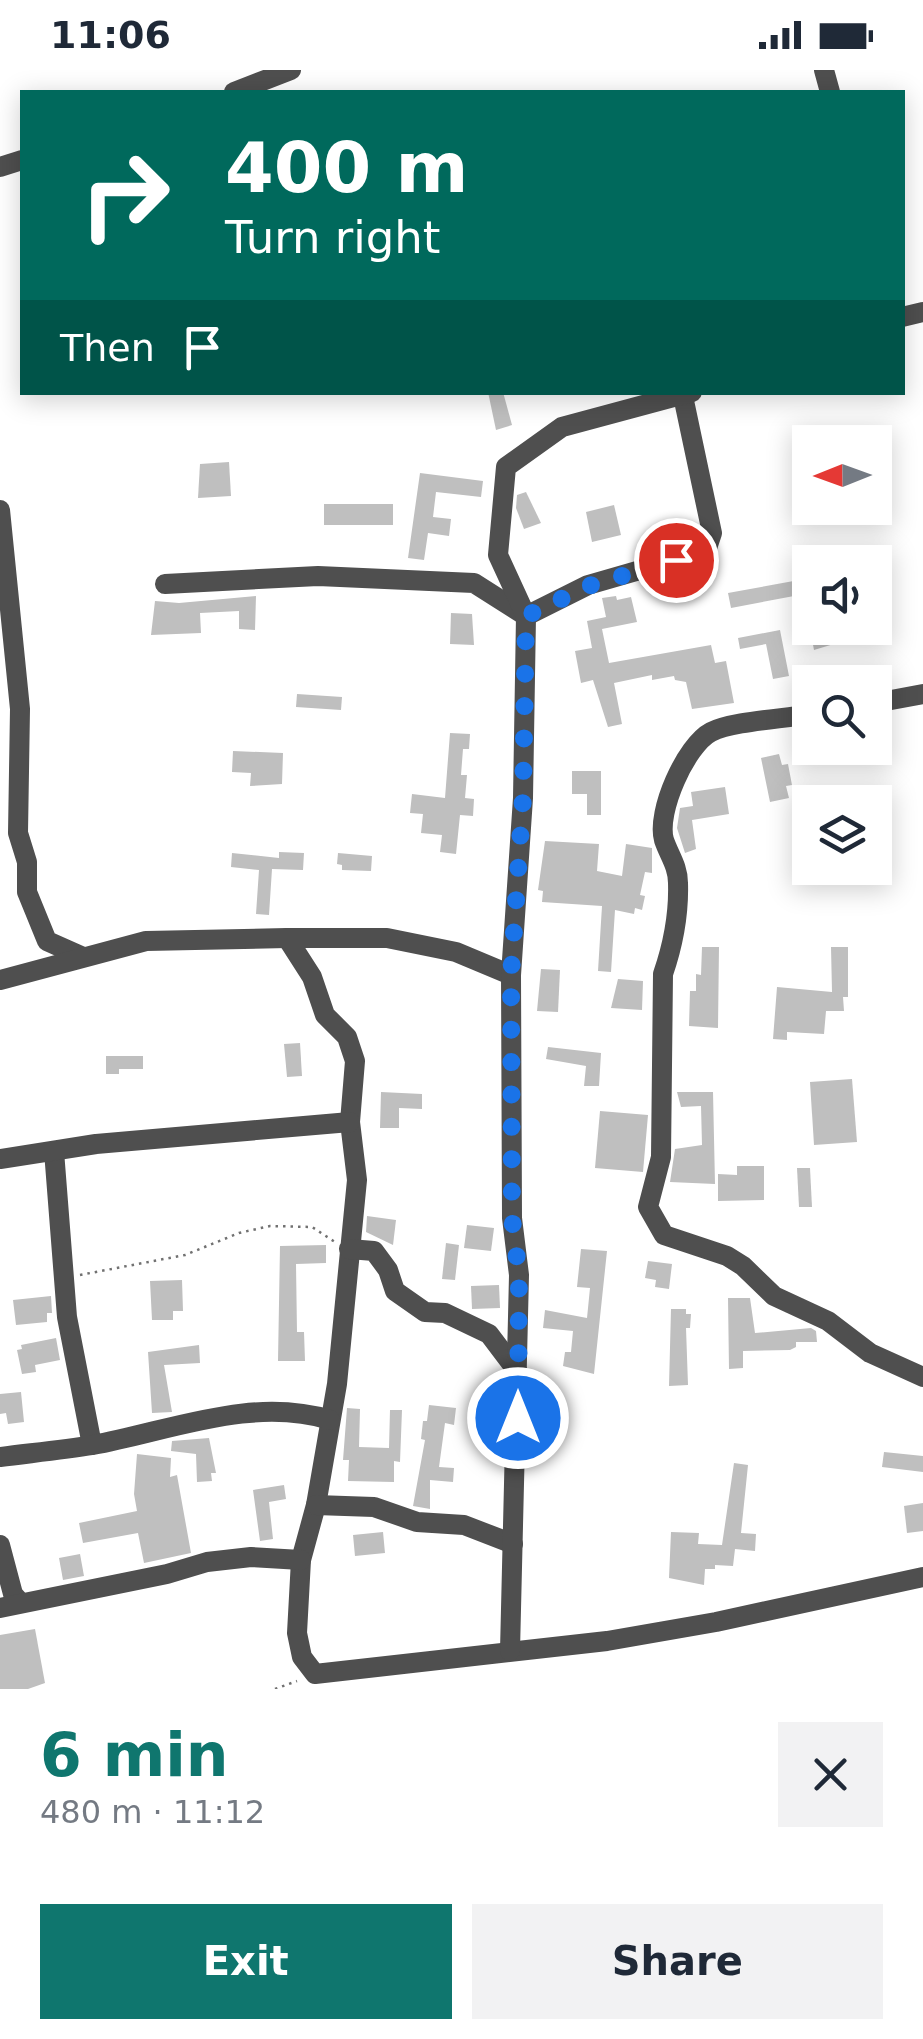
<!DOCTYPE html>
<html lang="en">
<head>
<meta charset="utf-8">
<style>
	:root { --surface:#fff; --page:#f2f2f3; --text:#1f2937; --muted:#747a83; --accent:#0f766e }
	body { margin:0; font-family:"DejaVu Sans",sans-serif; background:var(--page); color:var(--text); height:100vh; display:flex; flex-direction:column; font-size:38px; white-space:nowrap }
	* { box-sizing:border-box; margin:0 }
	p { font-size:32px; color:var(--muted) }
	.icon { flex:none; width:55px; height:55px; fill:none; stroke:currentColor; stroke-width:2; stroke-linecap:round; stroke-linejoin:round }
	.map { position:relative; height:1619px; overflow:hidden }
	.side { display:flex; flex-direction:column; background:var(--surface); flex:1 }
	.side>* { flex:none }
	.banner { position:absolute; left:20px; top:20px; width:885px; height:305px; border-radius:0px; box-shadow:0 5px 25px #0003; background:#00695c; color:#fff; overflow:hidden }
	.needle { width:65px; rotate:269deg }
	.fabs { position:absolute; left:792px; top:355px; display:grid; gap:20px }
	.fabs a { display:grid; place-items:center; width:100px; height:100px; border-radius:0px; background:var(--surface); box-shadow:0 5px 25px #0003; font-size:50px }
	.pin { position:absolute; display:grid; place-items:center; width:85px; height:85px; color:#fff; margin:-42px; border:5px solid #fff; border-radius:50%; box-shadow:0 2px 10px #0007 }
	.me { position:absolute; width:110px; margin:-55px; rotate:0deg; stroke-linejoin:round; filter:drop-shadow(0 0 8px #0008) }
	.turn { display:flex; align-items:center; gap:35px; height:210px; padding:0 40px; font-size:45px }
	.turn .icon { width:130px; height:130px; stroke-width:2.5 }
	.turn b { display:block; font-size:70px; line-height:85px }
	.then { display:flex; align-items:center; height:95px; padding:0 40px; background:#0003; gap:20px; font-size:38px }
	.round { display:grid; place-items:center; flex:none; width:105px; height:105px; border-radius:0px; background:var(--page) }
	.overview { display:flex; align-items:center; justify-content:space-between; height:170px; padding:0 40px }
	h1 { font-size:60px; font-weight:800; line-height:75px; color:var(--accent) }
	.button { display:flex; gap:20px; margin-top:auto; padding:20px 40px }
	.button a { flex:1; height:115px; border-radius:0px; background:var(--accent); color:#fff; font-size:40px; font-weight:800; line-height:115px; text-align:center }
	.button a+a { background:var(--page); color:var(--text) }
	.status { display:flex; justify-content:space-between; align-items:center; height:70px; padding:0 50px; background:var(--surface); direction:ltr }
	.status svg { height:28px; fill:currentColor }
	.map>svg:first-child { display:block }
	.building { fill:#bfbfbf }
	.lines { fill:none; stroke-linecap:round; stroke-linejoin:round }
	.path { stroke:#717171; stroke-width:2.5; stroke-dasharray:2.5 5; stroke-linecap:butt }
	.minor { stroke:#4f4f4f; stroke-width:20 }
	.route { stroke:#1a73e8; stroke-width:18; stroke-dasharray:0 32.4 }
</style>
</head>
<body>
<div class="status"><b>11:06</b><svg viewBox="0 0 49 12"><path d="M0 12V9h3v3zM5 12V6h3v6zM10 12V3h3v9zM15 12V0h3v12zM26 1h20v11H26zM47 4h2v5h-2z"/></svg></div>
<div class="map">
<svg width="923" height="1619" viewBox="0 0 923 1619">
	<rect width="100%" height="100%" fill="#fff"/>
	<g class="building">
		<path d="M488,322H503L512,355L496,360Z"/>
		<path d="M229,392L231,426L198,428L200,394Z"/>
		<path d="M420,403L483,411L481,427L436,422L433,447L451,449L449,466L428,463L424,490L408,488Z"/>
		<path d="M526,422L541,453L524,459L516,438L517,425Z"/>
		<rect x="324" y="434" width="69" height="21"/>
		<path d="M614,435L621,465L592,472L586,442Z"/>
		<path d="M810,508V523L731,538L728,523Z"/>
		<path d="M256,526L255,560L239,559V541L200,543L201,563L151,565L155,531L179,533Z"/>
		<path d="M616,526L617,530L631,527L637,552L602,559L609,593L711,575L715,593L726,591L734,633L692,639L686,612L675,610L674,606L652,610V605L614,613L622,654L608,657L593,610L581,613L575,581L592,578L587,551L606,547L602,528Z"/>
		<path d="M451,543L472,544L474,575L450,574Z"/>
		<path d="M810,558H834L837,573L814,580Z"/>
		<path d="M780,560L789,606L773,609L766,574L740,579L738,568Z"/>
		<path d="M297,624L342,627L341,640L296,637Z"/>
		<path d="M450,663L470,664L469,679H463L461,705H467L465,728L474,729L473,746L460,745L456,784L440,782L442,765L421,763L423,744L410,743L412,724L445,728Z"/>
		<path d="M233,681L283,683L282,714L250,716L251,703L232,702Z"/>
		<path d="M779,684L782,695L788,694L792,715L786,716L789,728L770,732L761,688Z"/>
		<path d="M572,701H601V745H587V724H572Z"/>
		<path d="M725,717L729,744L692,750L696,779L685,783L677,758L680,738L693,736L691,722Z"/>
		<path d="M545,771L599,774L597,801L622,806L626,774L652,778V803L645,802L640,825L645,826L642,840L635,838L634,844L615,840L611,902L598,901L602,836L542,832L543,821L538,820Z"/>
		<path d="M279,782L304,783L303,800L272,799L269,845L256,844L259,800L231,797L232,783L279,788Z"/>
		<path d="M338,783L372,786L371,801L342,800V795L337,794Z"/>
		<path d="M702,877H719L718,958L689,956L690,921H696V904L701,905Z"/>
		<path d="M831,877H848V927H843L844,941H826L824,964L787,962V970L773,969L777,917L832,922Z"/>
		<path d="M541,899L560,900L558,942L537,941Z"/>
		<path d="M618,909L643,911L642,940L611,938Z"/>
		<path d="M300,973L302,1006L287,1007L284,974Z"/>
		<path d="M548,977L601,983L599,1016H584L586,996L546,989Z"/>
		<path d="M106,986H143V999H119V1004H106Z"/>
		<path d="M852,1009L857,1072L814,1075L810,1012Z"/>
		<path d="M381,1022L422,1024V1039L399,1038V1058H380Z"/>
		<path d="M677,1022H713L715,1114L670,1112L675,1079L702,1075L701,1036L681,1037Z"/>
		<path d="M600,1041L648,1045L643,1102L595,1098Z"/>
		<path d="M737,1096H764V1130L718,1131V1104L737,1105Z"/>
		<path d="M797,1098H810L812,1137H799Z"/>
		<path d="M367,1146L396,1150L393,1175L366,1162Z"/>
		<path d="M467,1155L494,1158L491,1181L464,1178Z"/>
		<path d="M446,1173L459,1175L455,1210L442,1209Z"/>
		<path d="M326,1175V1193L296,1194L297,1262H304L305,1291H278L280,1176Z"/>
		<path d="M581,1179L607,1181L594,1304L563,1296L565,1282H571L573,1261L543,1258L545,1240L587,1248L590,1218L577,1217Z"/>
		<path d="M648,1191L672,1194L669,1219L655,1217L656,1210L645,1208Z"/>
		<path d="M182,1210L183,1241H173V1250H152L150,1211Z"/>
		<path d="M499,1215L500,1238L472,1239L471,1216Z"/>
		<path d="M51,1226L52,1243H47V1252L16,1255L13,1230Z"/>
		<path d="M728,1228H750L755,1263L811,1258L816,1261L817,1272H796V1277L790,1280L743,1281V1298L729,1299Z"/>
		<path d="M671,1239H686V1244H691L690,1258H686L688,1315L669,1316Z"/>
		<path d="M56,1268L60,1290L35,1295L36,1302L22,1304L17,1280L22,1279L21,1275Z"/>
		<path d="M199,1275L200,1293L164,1295L172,1342L152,1343L148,1282Z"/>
		<path d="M21,1322L24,1352L8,1354L6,1343L0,1344V1324Z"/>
		<path d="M502,1334L501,1369L486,1370L484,1335Z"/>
		<path d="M429,1335L456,1338L454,1355L445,1353L439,1397L454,1398L453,1412L430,1410V1439L413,1436L425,1370L421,1369L423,1351H427Z"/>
		<path d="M347,1338L360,1339L359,1377L389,1378L390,1340H402L400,1392L394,1391V1412L348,1411L349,1390H343Z"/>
		<path d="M209,1368L216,1403H211L212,1411L197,1412L196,1384L171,1381L172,1371Z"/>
		<path d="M884,1382L923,1386V1402L882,1397Z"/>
		<path d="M137,1384L171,1388L170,1407L177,1405L191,1483L144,1493L138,1463L83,1473L79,1453L137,1441L134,1424Z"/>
		<path d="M734,1393L748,1395L741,1463L756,1464L755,1481L735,1479L733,1496L715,1495V1499H705L704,1515L669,1508L671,1462L699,1463L698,1474L722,1475Z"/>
		<path d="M284,1415L286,1429L269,1432L273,1469L260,1471L253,1420Z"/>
		<path d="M923,1433V1461L907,1463L904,1436Z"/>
		<path d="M383,1462L385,1483L355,1486L353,1465Z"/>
		<path d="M80,1484L84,1506L63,1510L59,1488Z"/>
		<path d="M35,1559L45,1613L28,1619H0V1565Z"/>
	</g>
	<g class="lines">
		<g class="path">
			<path d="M80,1205L185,1185L239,1163L270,1156L312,1157L335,1172"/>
			<path d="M275,1619L297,1611"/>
		</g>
		<g class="minor">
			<path d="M824,0L830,22"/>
			<path d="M234,22L291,0"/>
			<path d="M0,97L22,90"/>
			<path d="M902,247L923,242"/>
			<path d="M0,440L20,639L18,763L27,792V822L47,871L83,887"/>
			<path d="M165,514L318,506L474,513L526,546L588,515L706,481L712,463L683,326"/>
			<path d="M875,633L923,624"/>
			<path d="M810,644C784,649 733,651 711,662C686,675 656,742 664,770C669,785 678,796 678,813C679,845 673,875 663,904L661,1087L648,1137L664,1165L727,1186L743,1196L774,1226L828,1251L870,1283L923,1307"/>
			<path d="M287,868L312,907L325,945L347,967L355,991L350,1052L357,1110L337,1314L316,1435L301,1490L297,1563L302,1587L315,1604L607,1571L716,1552L923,1507"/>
			<path d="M0,910L146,871L287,868H387L456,882L511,905"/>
			<path d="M54,1081L67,1247L92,1375"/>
			<path d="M0,1089L96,1074L350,1052"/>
			<path d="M349,1179L374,1181L388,1200L395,1221L425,1242L445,1243L489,1264L517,1301"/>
			<path d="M0,1387C31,1383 62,1380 93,1375C170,1361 252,1326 330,1350"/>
			<path d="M316,1435L374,1437L417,1452L464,1455L513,1474"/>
			<path d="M0,1475L13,1524L20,1532"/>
			<path d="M0,1538L167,1504L207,1492L251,1487L301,1490"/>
			<path d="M510,1581L519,1205L512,1148L511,905L523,728L526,546L498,485L506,397L562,357L692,322"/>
		</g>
	</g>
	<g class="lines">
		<path class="route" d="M518,1348L519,1206L512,1148L511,905L523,728L526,546L588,516L676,490"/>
	</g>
</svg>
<div class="fabs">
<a><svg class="needle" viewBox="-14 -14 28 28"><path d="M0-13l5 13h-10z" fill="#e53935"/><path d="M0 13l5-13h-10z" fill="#747a83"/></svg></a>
<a><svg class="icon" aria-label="sound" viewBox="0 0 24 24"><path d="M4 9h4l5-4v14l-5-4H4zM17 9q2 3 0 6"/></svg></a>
<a><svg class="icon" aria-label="search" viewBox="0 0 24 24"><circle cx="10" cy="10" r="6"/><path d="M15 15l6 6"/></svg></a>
<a><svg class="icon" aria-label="layers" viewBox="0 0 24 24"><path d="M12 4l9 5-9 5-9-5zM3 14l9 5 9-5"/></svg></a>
</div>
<div class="pin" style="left:676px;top:490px;background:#d93025"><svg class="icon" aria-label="arrive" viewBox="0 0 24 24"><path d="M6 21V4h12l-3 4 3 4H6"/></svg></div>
<svg class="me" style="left:518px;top:1348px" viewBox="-20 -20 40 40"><circle r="17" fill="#1a73e8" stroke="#fff" stroke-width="3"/><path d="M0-11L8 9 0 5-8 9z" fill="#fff"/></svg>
<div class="banner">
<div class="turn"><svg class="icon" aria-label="right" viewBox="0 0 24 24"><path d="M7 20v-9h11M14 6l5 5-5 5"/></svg><div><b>400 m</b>Turn right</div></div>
<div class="then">Then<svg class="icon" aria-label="arrive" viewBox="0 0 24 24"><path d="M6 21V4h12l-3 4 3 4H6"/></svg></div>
</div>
</div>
<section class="side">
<div class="overview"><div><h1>6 min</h1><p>480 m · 11:12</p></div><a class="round"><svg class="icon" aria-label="close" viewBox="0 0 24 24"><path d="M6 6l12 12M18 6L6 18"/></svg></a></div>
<div class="button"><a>Exit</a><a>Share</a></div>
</section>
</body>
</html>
